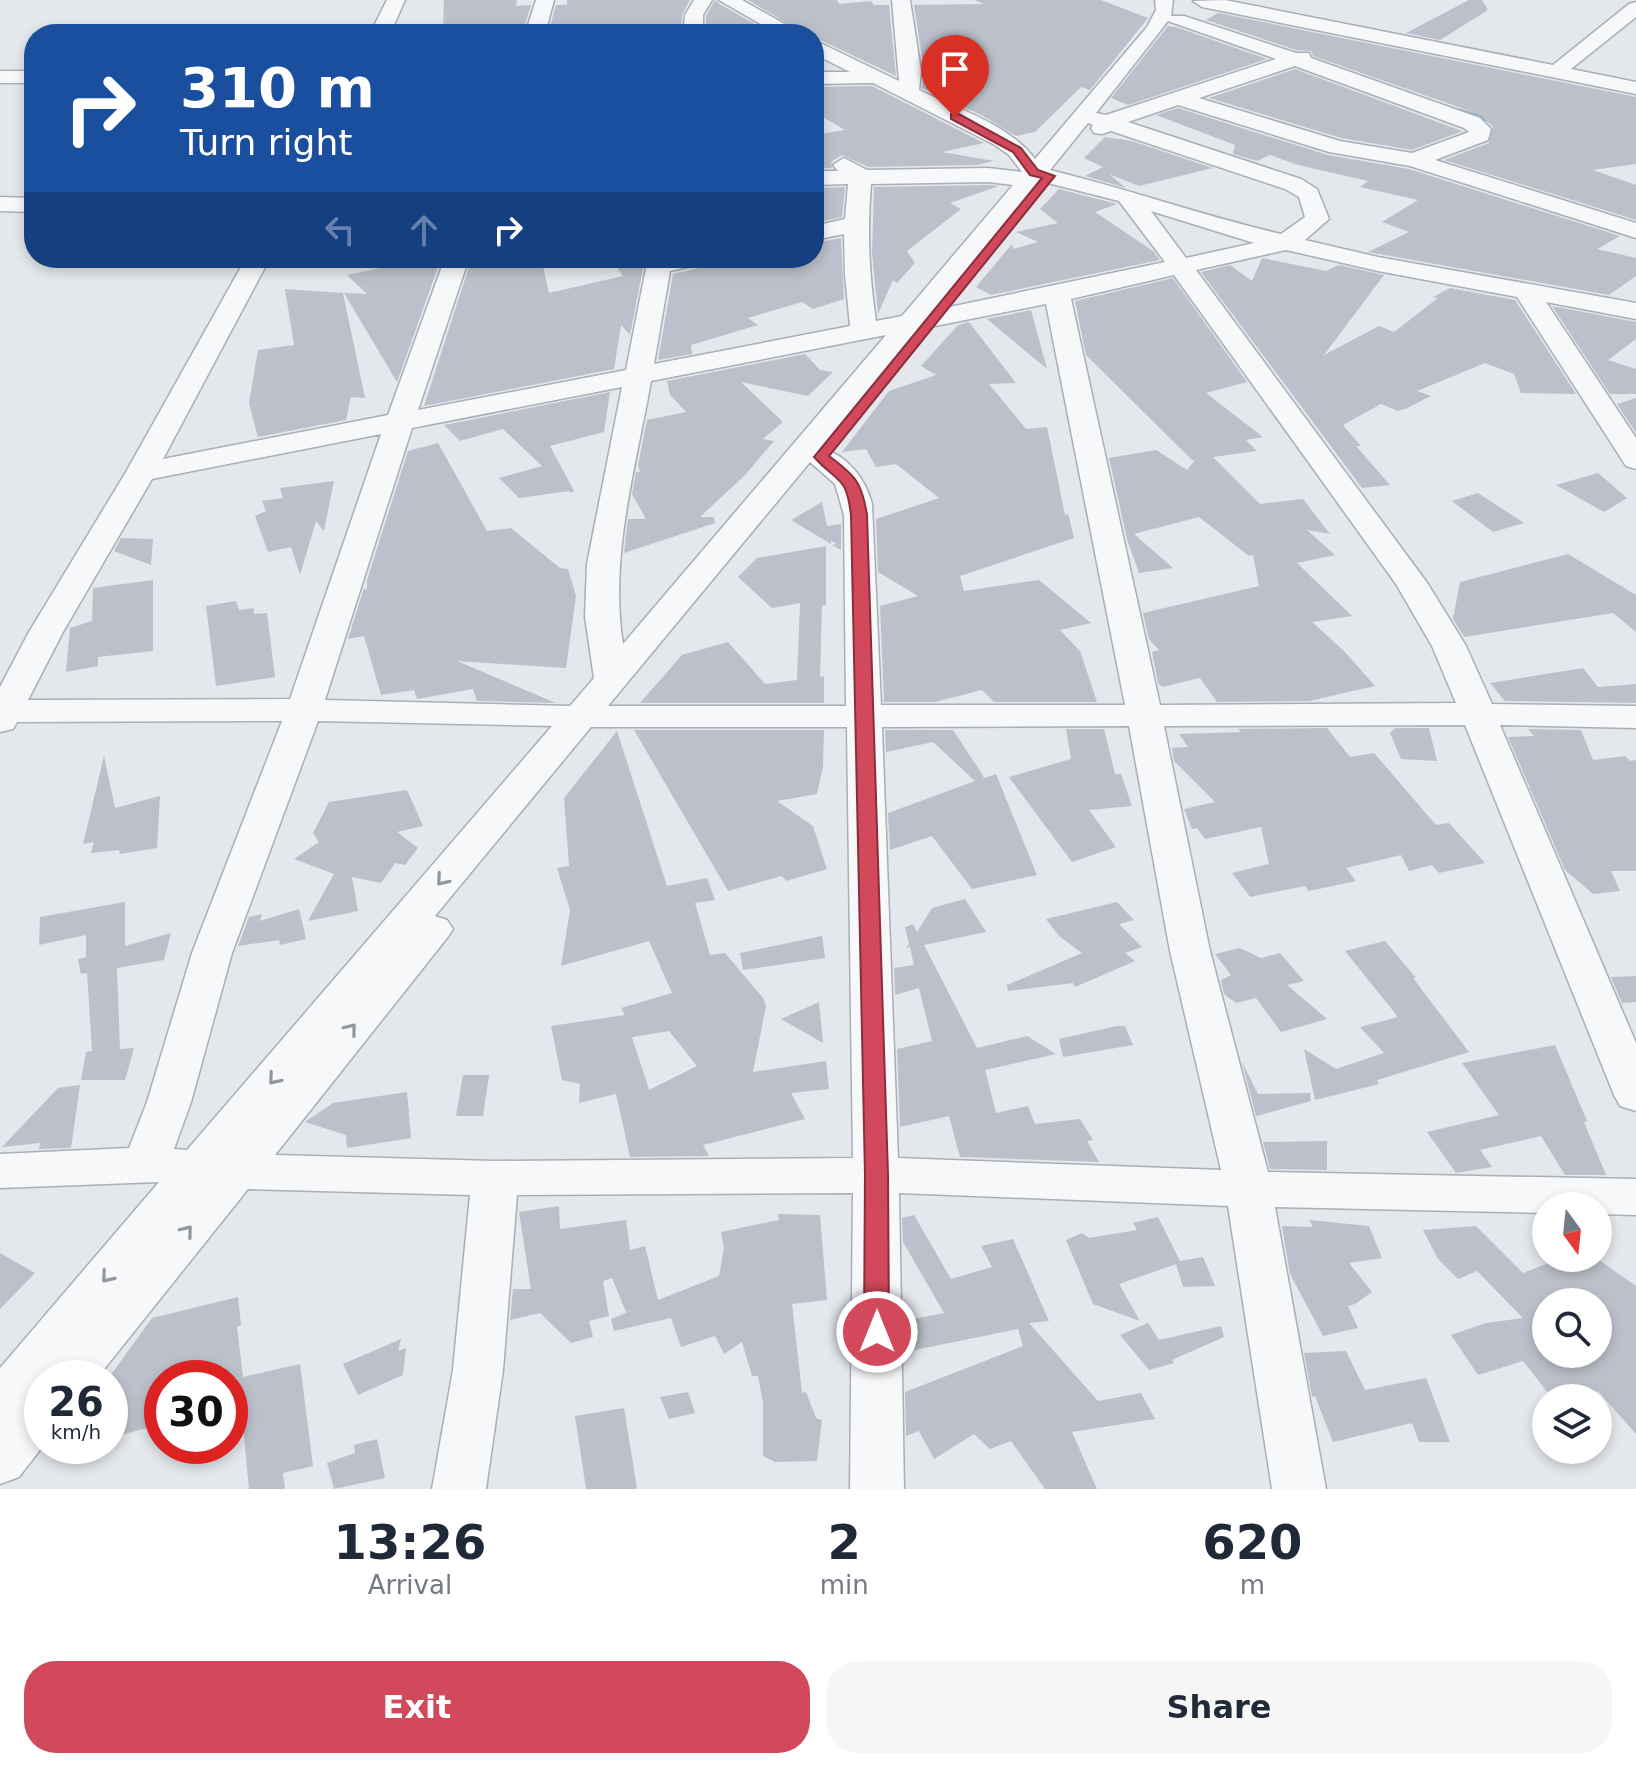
<!DOCTYPE html>
<html lang="en">
<head>
<meta charset="utf-8">
<style>
	:root { --surface:#fff; --page:#f6f6f7; --text:#1f2937; --muted:#747a83; --accent:#d1495b }
	body { margin:0; font-family:"DejaVu Sans",sans-serif; background:var(--page); color:var(--text); height:100vh; display:flex; flex-direction:column; font-size:30px; white-space:nowrap }
	* { box-sizing:border-box; margin:0 }
	p { font-size:26px; color:var(--muted) }
	.icon { flex:none; width:44px; height:44px; fill:none; stroke:currentColor; stroke-width:2; stroke-linecap:round; stroke-linejoin:round }
	.map { position:relative; height:1489px; overflow:hidden }
	.side { display:flex; flex-direction:column; background:var(--surface); flex:1 }
	.side>* { flex:none }
	.top-card { position:absolute; left:24px; top:24px; width:800px; height:244px; border-radius:32px; box-shadow:0 4px 12px #0003; background:#1a4fa0; color:#fff; overflow:hidden }
	.needle { width:52px; rotate:165deg }
	.tools { position:absolute; left:1532px; top:1192px; display:grid; gap:16px }
	.tools a { display:grid; place-items:center; width:80px; height:80px; border-radius:50%; background:var(--surface); box-shadow:0 4px 12px #0003; font-size:40px }
	.speed { position:absolute; left:24px; top:1360px; display:flex; gap:16px; font-size:40px; font-weight:700; text-align:center }
	.speed>* { display:grid; place-content:center; width:104px; height:104px; border-radius:50%; background:var(--surface); box-shadow:0 4px 12px #0003; line-height:1 }
	.speed small { font-size:20px; font-weight:400 }
	.speed .limit { border:12px solid #d22; background:#fff; color:#111 }
	.pin { position:absolute; display:grid; place-items:center; width:68px; height:68px; color:#fff; margin:-82px -34px; border-radius:50% 50% 50% 0; rotate:-45deg; box-shadow:0 0 8px #0007 }
	.pin .icon { rotate:45deg }
	.me { position:absolute; width:88px; margin:-44px; rotate:0deg; stroke-linejoin:round; filter:drop-shadow(0 0 6px #0008) }
	.turn { display:flex; align-items:center; gap:28px; height:168px; padding:0 24px; font-size:36px }
	.turn .icon { width:104px; height:104px; stroke-width:2.5 }
	.turn b { display:block; font-size:56px; line-height:68px }
	.lanes { display:flex; align-items:center; height:76px; padding:0 24px; background:#0003; justify-content:center; gap:40px; direction:ltr }
	.lanes .off { opacity:.35 }
	.eta { display:flex; justify-content:space-evenly; align-items:center; height:136px; text-align:center }
	.eta b { font-size:48px; font-weight:700; line-height:56px }
	.action { display:flex; gap:16px; margin-top:auto; padding:16px 24px }
	.action a { flex:1; height:92px; border-radius:32px; background:var(--accent); color:#fff; font-size:32px; font-weight:700; line-height:92px; text-align:center }
	.action a+a { background:var(--page); color:var(--text) }
	.map>svg:first-child { display:block }
	.lines { fill:none; stroke-linecap:round; stroke-linejoin:round }
	.stream { stroke:#9fb4cc; stroke-width:5 }
	.building { fill:#bbc0ca; fill-rule:evenodd }
	.minor-casing { stroke:#a9aeb7; stroke-width:3 }
	.minor { fill:#f7f8fa; fill-rule:evenodd }
	.oneway { stroke:#9196a0 }
	.route { fill:#d1495b; stroke:#882f3b; stroke-width:2 }
</style>
</head>
<body>
<div class="map">
<svg width="1636" height="1489" viewBox="0 0 1636 1489">
	<rect width="100%" height="100%" fill="#e4e7ec"/>
	<g class="lines">
		<path class="stream" d="M1459,111L1494,121"/>
	</g>
	<g class="building">
		<path d="M444,0H517L516,6L531,5L522,34H455V32H443Z"/>
		<path d="M567,0H690L682,15L680,34H548L556,5H567Z"/>
		<path d="M715,0L718,3L772,34H706V16Z"/>
		<path d="M748,0H837L839,4L871,1L874,5H889L896,76L814,37V34H805Z"/>
		<path d="M974,0H1101L1148,18L1090,90L1081,87L1035,132L1016,136L983,116L922,88L924,71L914,5L984,4Z"/>
		<path d="M1469,0H1482L1488,10L1440,40L1406,33Z"/>
		<path d="M1218,13L1636,97V164L1593,170L1636,185V220L1444,160L1489,143L1493,127L1481,115L1313,56L1311,51L1296,50L1206,20Z"/>
		<path d="M1168,26L1176,27L1267,59L1128,105L1111,98Z"/>
		<path d="M1295,69L1462,131H1463L1412,150L1341,138L1209,98Z"/>
		<path d="M872,86L984,143L942,152L994,161L977,165L868,167L842,155L831,162L832,168H814V135L845,130L814,112V87Z"/>
		<path d="M1178,108L1328,155L1409,169L1620,236L1597,249L1636,258V276L1609,295L1368,252L1409,232L1382,222L1418,200L1360,187L1368,181L1298,165L1270,155L1257,161L1233,154L1235,145L1156,115Z"/>
		<path d="M1105,137L1132,141L1213,168L1139,186L1109,174L1126,188L1085,176L1103,167L1084,158Z"/>
		<path d="M988,185L999,186L950,203L961,209L907,251L915,263L897,283L893,280L878,314L872,253L874,187Z"/>
		<path d="M845,187L842,217L814,223V188Z"/>
		<path d="M1059,189L1117,204L1095,212L1153,251L1160,260L991,295L976,287L1012,244L1013,249L1038,242L1016,232L1058,223L1040,209Z"/>
		<path d="M841,238L844,299L813,309L802,302L748,318L758,325L691,345L692,354L658,360L673,274L707,266L712,258H814V243Z"/>
		<path d="M475,258H541L549,293L623,276L611,258H645L630,335L621,325L614,369L424,406L469,267H476Z"/>
		<path d="M1262,258L1326,271L1339,265L1384,275L1324,355L1379,326L1394,332L1438,298L1433,297L1450,288L1515,300L1576,394L1521,393L1514,374L1485,363L1417,391L1431,396L1405,409L1398,411L1381,404L1343,425L1361,446H1356L1390,485L1362,488L1201,272L1230,265L1252,281Z"/>
		<path d="M403,263L405,267H438L397,382L344,293L367,294L347,275Z"/>
		<path d="M1173,278L1247,382L1206,393L1263,437L1246,440L1257,451L1213,457L1260,504L1303,499L1330,534L1307,530L1335,555L1297,563L1352,616L1312,622L1344,651L1375,686L1309,701L1217,702L1200,678L1162,687L1158,683L1152,652L1159,650L1149,639L1143,613L1259,586L1253,555L1249,556L1199,517L1134,534L1173,568L1139,573L1127,539L1109,458L1156,450L1187,470L1195,460H1192L1086,355L1075,301Z"/>
		<path d="M285,289L343,293L365,398L351,397L346,420L258,437L249,403L258,350L294,345Z"/>
		<path d="M1552,306L1636,322V339L1608,360L1636,369V394H1610Z"/>
		<path d="M1031,310L1047,369L987,319Z"/>
		<path d="M969,322L1016,383L989,384L1026,429L1047,427L1065,515L1068,514L1074,538L960,576L964,591L1039,580L1091,623L1060,630L1080,651L1097,702H994L982,690L935,702H884L880,606L918,596L878,572L876,519L939,498L896,464L876,467L866,449L842,452L889,391L936,375L921,366L958,325Z"/>
		<path d="M805,354L820,370L833,372L808,396L741,382L783,422L763,439L774,441L745,475L700,517H714L715,523L624,553L628,519H646L632,494L636,472H640L638,465L647,420L686,412L670,395L667,381Z"/>
		<path d="M610,392L604,432L550,446L574,491L571,493L569,491L519,498L499,478L542,466L503,429L460,441L444,425Z"/>
		<path d="M1636,398V433L1617,404Z"/>
		<path d="M438,443L487,531L511,528L560,568L568,569L576,596L566,668L457,661L556,703L477,701L473,689L417,699L414,690L381,695L364,636L348,639L364,588L367,590V580L408,451Z"/>
		<path d="M1598,473L1627,498L1604,512L1556,485Z"/>
		<path d="M334,481L324,531L316,521L300,575L291,547L268,552L255,516L266,511L262,501L283,498L280,488Z"/>
		<path d="M1478,493L1524,523L1493,532L1452,501Z"/>
		<path d="M822,502L827,526L841,524V550L832,545L837,544L831,541V544L791,520Z"/>
		<path d="M121,538L153,539L151,565L114,551Z"/>
		<path d="M826,546V605L822,606L820,677L824,676V703H640L682,655L728,642L765,684L797,680L800,603L772,608L738,577L757,558Z"/>
		<path d="M1568,554L1636,595V632L1613,613L1464,637L1453,619L1460,582Z"/>
		<path d="M153,580V651L98,657V666L66,672L70,628L92,621L93,588Z"/>
		<path d="M236,601L239,610L254,608V614L267,613L275,677L216,686L206,606Z"/>
		<path d="M1583,668L1598,687L1636,684V703L1505,701L1490,683Z"/>
		<path d="M1327,728L1350,757L1374,753L1436,825L1449,823L1485,863L1439,873L1432,865L1409,871L1401,855L1346,868L1356,881L1309,891L1305,886L1250,897L1232,873L1269,864L1261,827L1205,839L1197,828L1192,829L1184,809L1215,802L1174,761L1172,748L1188,747L1179,734L1241,732L1238,729Z"/>
		<path d="M1395,728H1429L1437,761L1401,759L1390,733Z"/>
		<path d="M1066,729H1104L1115,774H1121L1132,806L1089,810L1116,847L1072,862L1009,777L1071,759Z"/>
		<path d="M1528,729L1581,730L1593,760L1625,756L1630,761L1636,760V871H1611L1620,891L1593,894L1565,870L1508,737L1534,736Z"/>
		<path d="M634,730H824L823,767L817,794L777,801L813,826L827,869L786,881L782,876L728,891Z"/>
		<path d="M885,730H953L984,777L982,779L996,774L1037,875L972,889L932,836L890,850L888,813L975,781L933,742L886,752Z"/>
		<path d="M617,731L667,886L707,878L715,900L695,903L710,955L725,953L763,998L766,1006L753,1072L826,1061L829,1089L791,1093L805,1119L703,1145L709,1156L630,1157L616,1094L579,1103L580,1084L562,1080L551,1026L625,1015L621,1008L672,993L649,941L561,966L570,910L557,868L569,866L564,798ZM669,1031L697,1066L649,1090L632,1037Z"/>
		<path d="M104,756L115,808L160,796L157,848L120,854L119,850L91,853L94,842L83,844Z"/>
		<path d="M407,790L423,826L397,832L418,848L405,865L395,863L381,883L352,877L358,911L308,921L334,874L294,859L319,842L313,833L329,802Z"/>
		<path d="M965,899L986,932L924,945L977,1048L1027,1036L1056,1054L985,1070L996,1113L1028,1106L1035,1124L1080,1119L1093,1140L1087,1141L1099,1162L960,1157L949,1116L900,1127L897,1049L932,1041L919,988L895,995L894,968L914,965L910,947L906,948L909,944L905,927L913,924L917,932L932,908Z"/>
		<path d="M125,902V946L171,933L164,960L117,968L120,1049L134,1048L125,1080H81L86,1052L92,1051L87,973L81,974L78,959L86,957V935L39,945L40,917Z"/>
		<path d="M1117,902L1134,920L1119,924L1142,947L1125,953L1135,961L1075,987L1073,983L1008,991L1007,985L1082,953L1059,936L1046,919Z"/>
		<path d="M299,909L306,939L280,945L279,940L238,946L249,917L262,914L260,921Z"/>
		<path d="M822,936L825,958L743,970L740,953Z"/>
		<path d="M1385,941L1416,978H1413L1469,1052L1377,1080L1379,1084L1315,1100L1304,1049L1336,1069L1384,1053L1360,1027L1398,1017L1345,951Z"/>
		<path d="M1240,948L1261,958L1280,953L1304,981L1287,985L1327,1019L1281,1032L1256,998L1236,1003L1224,994L1221,980L1231,975L1215,954Z"/>
		<path d="M1636,976V1002L1622,1003L1611,977Z"/>
		<path d="M819,1002L823,1043L781,1019Z"/>
		<path d="M1117,1026H1125L1133,1045L1063,1057L1059,1039Z"/>
		<path d="M1555,1045L1587,1121L1584,1122L1606,1175H1565L1541,1136L1480,1150L1492,1167L1456,1173L1427,1132L1499,1115L1462,1063Z"/>
		<path d="M1242,1062L1258,1094L1310,1093L1311,1101L1256,1116Z"/>
		<path d="M463,1075H489L483,1116H456Z"/>
		<path d="M80,1085L71,1148L39,1149L40,1143L2,1147L58,1088Z"/>
		<path d="M407,1092L411,1138L347,1148L346,1135L305,1122L333,1103Z"/>
		<path d="M1327,1141V1170L1270,1169L1263,1142Z"/>
		<path d="M559,1206L560,1229L626,1220L630,1250L645,1246L658,1300L719,1276L724,1248L721,1232L779,1220L778,1214L820,1215L827,1300L792,1304L802,1393L806,1392L816,1418L822,1420L817,1461L775,1462L763,1456V1403L758,1376H752L742,1342L724,1354L715,1336L681,1347L671,1318L614,1331L611,1319L633,1310L626,1312L612,1278L603,1281L609,1316L589,1321L593,1337L571,1343L540,1313L510,1320L513,1289H531L519,1212Z"/>
		<path d="M914,1215L951,1279L992,1267L981,1246L1013,1239L1049,1321L1029,1323L1098,1401L1141,1393L1155,1419L1072,1432L1097,1489H1045L1011,1441L990,1449L974,1434L934,1459L919,1431L906,1436L905,1392L1023,1346L1018,1329L905,1352L904,1321L944,1313L903,1242L902,1218Z"/>
		<path d="M1158,1217L1180,1261L1203,1257L1215,1286L1183,1287L1176,1264L1119,1284L1140,1321L1093,1304L1066,1240L1082,1233L1089,1238L1137,1230L1133,1223Z"/>
		<path d="M1309,1220L1369,1226L1382,1258L1349,1263L1372,1292L1355,1304L1348,1306L1358,1328L1323,1336L1290,1274L1282,1226L1313,1227Z"/>
		<path d="M1476,1226L1523,1273L1562,1258H1596L1636,1286V1434L1598,1391L1579,1398H1552L1523,1361L1478,1375L1451,1335L1486,1323L1523,1318L1477,1271L1458,1279L1438,1259L1423,1230ZM1546,1302H1598V1354H1546Z"/>
		<path d="M0,1253L35,1273L0,1309Z"/>
		<path d="M238,1297L241,1325L237,1327L243,1377L300,1364L313,1466L283,1473L285,1489H249L241,1404L230,1407V1380L240,1378H162V1424L110,1438V1376L152,1318Z"/>
		<path d="M1148,1323L1159,1340L1221,1326L1224,1337L1172,1360L1174,1363L1149,1370L1120,1335Z"/>
		<path d="M401,1339L398,1351L406,1348L403,1375L358,1395L343,1364Z"/>
		<path d="M1346,1351L1365,1390L1426,1378L1450,1442H1419L1412,1423L1333,1442L1315,1396L1312,1397L1304,1353Z"/>
		<path d="M688,1392L695,1413L669,1419L660,1397Z"/>
		<path d="M624,1408L637,1489H586L575,1416Z"/>
		<path d="M377,1439L385,1478L334,1489L327,1463L355,1453L354,1445Z"/>
	</g>
	<g class="lines">
		<defs>
			<g id="minor">
				<path d="M387,0H405L390,34H370Z"/>
				<path d="M536,0H554L545,34H525Z"/>
				<path d="M694,0H712L703,15V34H683L685,15Z"/>
				<path d="M719,0H742L802,34H778Z"/>
				<path d="M892,0H910L921,71L919,90C957,109 1009,124 1035,159L1147,27L1156,10L1155,0H1173L1171,16H1184L1296,53H1309L1311,58L1480,118L1491,129L1488,140L1435,160L1636,223V238L1410,166L1329,152L1178,105L1128,122L1301,179L1317,189L1329,219L1305,240L1378,257L1636,303V319L1546,302L1636,438V469L1626,466L1517,297L1378,271L1286,250L1196,270L1428,584L1466,646L1492,704L1636,706V728L1500,725L1636,1043V1111L1620,1106L1614,1095L1465,725L1164,726L1210,951L1268,1172L1636,1179V1215L1598,1214V1206H1546V1213L1275,1207L1326,1489H1272L1228,1206L899,1193L904,1489H850L853,1193L517,1195L503,1370L486,1489H432L453,1370L470,1195L248,1189L97,1378H42L43,1446L19,1477L0,1484V1368L159,1182L0,1188V1154L129,1148L147,1102L192,953L282,721L17,722L13,729L0,732V687L29,632L126,472L246,258H270L163,459L388,415L445,258H469L418,410L626,370L648,258H709L706,263L670,271L654,364L850,326L845,275L844,234L814,240V226L845,219L848,184L814,185V171H838L833,165L844,158L867,170L988,168L1022,172L1009,155L995,145L873,83L814,84V72H850L814,54V40L899,81ZM1168,21L1276,59L1106,115L1096,113ZM1295,66L1464,128L1469,132L1412,153L1340,141L1199,98ZM1088,123L1093,125L1091,128L1094,133L1102,134L1111,131L1285,189L1299,197L1305,217L1281,234C1203,216 1128,189 1050,170ZM1040,181L1119,201L1165,262L935,310ZM988,182L1013,185L902,316L876,321C869,275 867,231 871,184ZM1151,211L1254,243L1186,258ZM1174,275L1396,584L1432,646L1456,703L1160,705L1071,299ZM1046,304L1125,705H881L872,504C866,479 847,455 821,448L920,329ZM886,335L623,644C609,557 636,467 651,381ZM622,387L587,564L585,617L594,678L570,706L325,700L412,428ZM381,434L290,699L28,700L63,632L152,479ZM810,462L835,484L844,515L846,706H608ZM318,721L552,726L187,1150L174,1149L191,1102L232,953ZM1129,726L1170,951L1221,1170L898,1158L882,727ZM591,727H847L853,1158L495,1161L275,1155L447,938L453,929L447,920L435,916Z"/>
				<path d="M1225,0L1553,65L1629,4L1636,2V17L1571,69L1636,82V94L1202,7L1193,1Z"/>
				<rect x="0" y="71" width="34" height="12"/>
				<path d="M0,197L34,198V212L0,211Z"/>
			</g>
		</defs>
		<use href="#minor" class="minor-casing"/>
		<use href="#minor" class="minor"/>
	</g>
	<defs><path id="oneway-chevron" d="M-2-3.5L2.5 0L-2 3.5" fill="none" stroke-width="1.6" stroke-linecap="round" stroke-linejoin="round" transform="scale(2)"/></defs>
	<g class="oneway">
		<use href="#oneway-chevron" transform="translate(442 880) rotate(130)"/>
		<use href="#oneway-chevron" transform="translate(351 1029) rotate(-51)"/>
		<use href="#oneway-chevron" transform="translate(274 1079) rotate(130)"/>
		<use href="#oneway-chevron" transform="translate(187 1231) rotate(-51)"/>
		<use href="#oneway-chevron" transform="translate(107 1277) rotate(130)"/>
	</g>
	<path class="route" d="M951,114H959L1021,148L1038,170L1055,176L829,456C856,476 862,483 867,515L888,1175L889,1332L886,1339L877,1342L868,1339L864,1332L865,1175L851,515C846,474 838,484 814,457L1042,178L1030,175L1013,152L951,119Z"/>
</svg>
<div class="tools">
<a><svg class="needle" viewBox="-14 -14 28 28"><path d="M0-13l5 13h-10z" fill="#e53935"/><path d="M0 13l5-13h-10z" fill="#747a83"/></svg></a>
<a><svg class="icon" aria-label="search" viewBox="0 0 24 24"><circle cx="10" cy="10" r="6"/><path d="M15 15l6 6"/></svg></a>
<a><svg class="icon" aria-label="layers" viewBox="0 0 24 24"><path d="M12 4l9 5-9 5-9-5zM3 14l9 5 9-5"/></svg></a>
</div>
<div class="speed"><div>26<small>km/h</small></div><div class="limit">30</div></div>
<div class="pin" style="left:955px;top:117px;background:#d93025"><svg class="icon" aria-label="arrive" viewBox="0 0 24 24"><path d="M6 21V4h12l-3 4 3 4H6"/></svg></div>
<svg class="me" style="left:877px;top:1332px" viewBox="-20 -20 40 40"><circle r="17" fill="#d1495b" stroke="#fff" stroke-width="3"/><path d="M0-11L8 9 0 5-8 9z" fill="#fff"/></svg>
<div class="top-card">
<div class="turn"><svg class="icon" aria-label="right" viewBox="0 0 24 24"><path d="M7 20v-9h11M14 6l5 5-5 5"/></svg><div><b>310 m</b>Turn right</div></div>
<div class="lanes"><svg class="icon off" aria-label="left" viewBox="0 0 24 24"><path d="M17 20v-9H6M10 6l-5 5 5 5"/></svg><svg class="icon off" aria-label="ahead" viewBox="0 0 24 24"><path d="M12 20V5M6 11l6-6 6 6"/></svg><svg class="icon" aria-label="right" viewBox="0 0 24 24"><path d="M7 20v-9h11M14 6l5 5-5 5"/></svg></div>
</div>
</div>
<section class="side">
<div class="eta">
<div><b>13:26</b><p>Arrival</p></div>
<div><b>2</b><p>min</p></div>
<div><b>620</b><p>m</p></div>
</div>
<div class="action"><a>Exit</a><a>Share</a></div>
</section>
</body>
</html>
